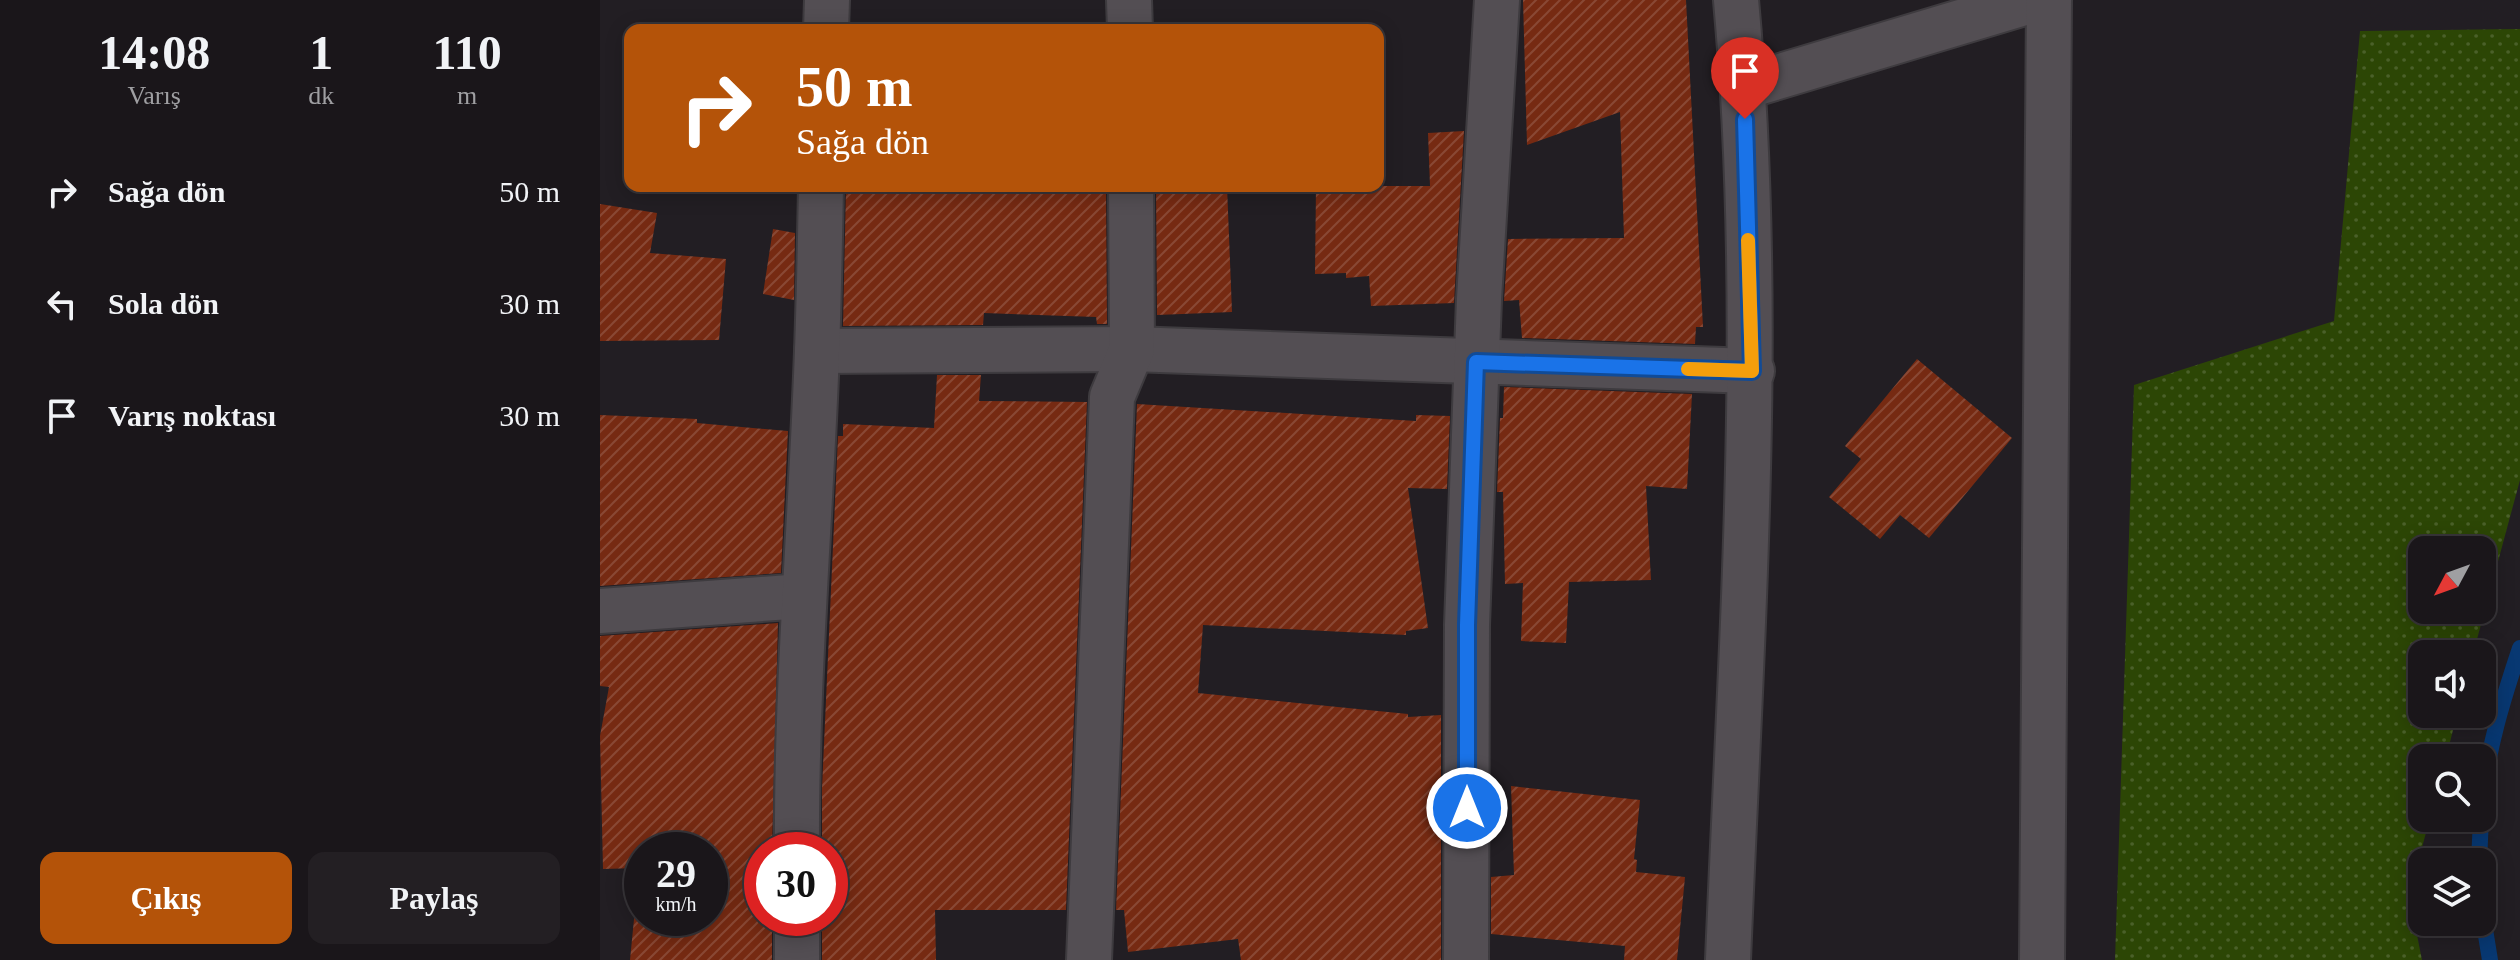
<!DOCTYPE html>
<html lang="tr">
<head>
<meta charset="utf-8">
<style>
	:root { --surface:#1a161a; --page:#231f23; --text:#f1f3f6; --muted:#9f9fa2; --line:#383539; --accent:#b45309 }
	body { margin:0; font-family:"Times New Roman",serif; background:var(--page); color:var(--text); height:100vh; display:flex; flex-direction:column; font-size:30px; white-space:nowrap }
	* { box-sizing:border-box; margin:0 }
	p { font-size:26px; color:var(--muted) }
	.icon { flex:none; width:44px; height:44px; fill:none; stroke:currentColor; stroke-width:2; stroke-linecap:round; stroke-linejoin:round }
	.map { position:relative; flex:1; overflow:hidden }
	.sheet { display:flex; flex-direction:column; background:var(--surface); width:600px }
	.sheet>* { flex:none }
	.guide { position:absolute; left:24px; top:24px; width:760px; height:168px; border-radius:16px; box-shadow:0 4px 20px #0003,0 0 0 2px var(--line); background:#b45309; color:#fff; overflow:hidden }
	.needle { width:52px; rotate:229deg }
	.tools { position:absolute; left:1808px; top:536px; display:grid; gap:16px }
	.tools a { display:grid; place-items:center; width:88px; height:88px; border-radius:16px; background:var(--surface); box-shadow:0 4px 20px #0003,0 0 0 2px var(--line); font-size:40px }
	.speed { position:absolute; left:24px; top:832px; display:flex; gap:16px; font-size:40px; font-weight:700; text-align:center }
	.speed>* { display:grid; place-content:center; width:104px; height:104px; border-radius:50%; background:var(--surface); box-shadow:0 4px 20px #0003,0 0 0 2px var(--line); line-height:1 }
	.speed small { font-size:20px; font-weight:400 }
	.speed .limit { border:12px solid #d22; background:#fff; color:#111 }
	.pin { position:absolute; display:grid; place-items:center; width:68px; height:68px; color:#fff; margin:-82px -34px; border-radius:50% 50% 50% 0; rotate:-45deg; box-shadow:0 0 8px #0007 }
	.pin .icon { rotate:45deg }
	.me { position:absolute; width:88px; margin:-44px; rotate:0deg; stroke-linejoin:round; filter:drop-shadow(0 0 6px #0008) }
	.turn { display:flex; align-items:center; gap:28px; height:168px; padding:0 40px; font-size:36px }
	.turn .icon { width:104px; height:104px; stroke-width:2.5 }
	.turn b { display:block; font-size:56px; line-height:68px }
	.eta { display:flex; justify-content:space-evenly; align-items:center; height:136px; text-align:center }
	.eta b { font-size:48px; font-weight:600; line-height:56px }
	.button { display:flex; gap:16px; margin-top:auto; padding:16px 40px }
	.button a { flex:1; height:92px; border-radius:16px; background:var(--accent); color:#fff; font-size:32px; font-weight:600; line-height:92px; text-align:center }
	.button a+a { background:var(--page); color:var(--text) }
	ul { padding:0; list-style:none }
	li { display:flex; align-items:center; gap:24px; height:112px; padding:0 40px }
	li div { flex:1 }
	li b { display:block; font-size:30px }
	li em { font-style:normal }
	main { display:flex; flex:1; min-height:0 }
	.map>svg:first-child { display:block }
	.park { fill:url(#park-dots); fill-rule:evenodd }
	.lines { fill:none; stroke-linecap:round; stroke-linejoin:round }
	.stream { stroke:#083872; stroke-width:16 }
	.building { fill:url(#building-hatch); fill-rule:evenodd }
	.street-casing { stroke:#3e3b3f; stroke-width:48 }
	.secondary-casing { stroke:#3e3b3f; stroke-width:48 }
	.street { stroke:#534e53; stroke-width:44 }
	.secondary { stroke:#534e53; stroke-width:44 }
	.route-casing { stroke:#114b97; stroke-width:20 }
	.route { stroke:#1a73e8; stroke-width:14 }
	.slow { stroke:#f59e0b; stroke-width:14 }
</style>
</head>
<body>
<main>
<section class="sheet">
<div class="eta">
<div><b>14:08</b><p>Varış</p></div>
<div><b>1</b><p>dk</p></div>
<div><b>110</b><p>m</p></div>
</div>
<ul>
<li><svg class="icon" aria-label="right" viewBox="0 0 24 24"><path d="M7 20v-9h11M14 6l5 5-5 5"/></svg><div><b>Sağa dön</b></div><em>50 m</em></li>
<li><svg class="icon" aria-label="left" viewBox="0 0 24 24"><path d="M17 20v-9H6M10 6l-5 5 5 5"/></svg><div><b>Sola dön</b></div><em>30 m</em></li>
<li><svg class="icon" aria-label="arrive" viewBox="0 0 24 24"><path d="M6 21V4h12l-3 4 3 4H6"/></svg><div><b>Varış noktası</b></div><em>30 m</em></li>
</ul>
<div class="button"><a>Çıkış</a><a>Paylaş</a></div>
</section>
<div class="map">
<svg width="1920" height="960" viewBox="0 0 1920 960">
	<defs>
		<pattern id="park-dots" width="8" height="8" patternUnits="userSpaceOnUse" patternTransform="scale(2)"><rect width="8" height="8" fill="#2c4605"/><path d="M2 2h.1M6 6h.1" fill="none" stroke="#4a6029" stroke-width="1.8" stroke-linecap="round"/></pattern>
		<pattern id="building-hatch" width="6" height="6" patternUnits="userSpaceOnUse" patternTransform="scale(2)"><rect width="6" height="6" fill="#762a12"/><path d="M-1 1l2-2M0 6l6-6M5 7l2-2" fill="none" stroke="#894834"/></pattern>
	</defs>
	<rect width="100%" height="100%" fill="#221e23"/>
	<path class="park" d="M1920,29V480L1873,654H1822V714H1857L1846,758H1822V818H1830L1809,895L1822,960H1515L1534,385L1734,321L1760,31ZM1822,550H1882V610H1822Z"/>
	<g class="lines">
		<g class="stream">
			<path d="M1882,805C1887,750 1903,699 1920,648"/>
			<path d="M1879,862L1881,818"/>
			<path d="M1882,911L1890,960"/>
		</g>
	</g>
	<g class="building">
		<path d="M923,0H1086L1103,327H1096L1095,344L922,338L919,300L904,301L908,239L1024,238L1020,112L927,145Z"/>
		<path d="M864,131L854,303L771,306L769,276L746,278V273L715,274L716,186H830L828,133Z"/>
		<path d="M246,186H506L507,324H497L496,317L384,313L383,325L243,326Z"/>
		<path d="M556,186H627L632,312L557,315Z"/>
		<path d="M0,204L57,213L50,253L126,259L119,340L0,341Z"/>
		<path d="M173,229L195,233L194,300L163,294Z"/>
		<path d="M1317,359L1412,438L1329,538L1300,515L1280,539L1229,497L1261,459L1245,446Z"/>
		<path d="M337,375H381L379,401L487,402L466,910H335L336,960H222V918H230V850H222V788L238,436H243V424L334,428Z"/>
		<path d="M904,387L1092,394L1087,489L1046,486L1051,580L969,582L966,643L921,641L923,583L905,584L903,492H897L900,418H903Z"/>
		<path d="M537,404L816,421V415L850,416L847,489L808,488L828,628L806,631V635L603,625L598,693L808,714V717L841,715V960H641L638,939L528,952L524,910H516Z"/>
		<path d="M0,415L97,419V423L188,431L181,573L0,586Z"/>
		<path d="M178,623L172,850H162V918H172V960H30L39,868L3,869L0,736L9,687L0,686V636ZM42,850H110V918H42Z"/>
		<path d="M911,786L1040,800L1034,859L1037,860L1036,872L1085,877L1077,960H1024L1025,946L891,934V877L914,875Z"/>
	</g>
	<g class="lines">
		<defs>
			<g id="street">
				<path d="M529,0L530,30"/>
				<path d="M226,30L227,0"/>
				<path d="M1144,87L1434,0"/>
				<path d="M217,351L532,349L1152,371"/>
				<path d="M0,611L203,596"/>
				<path d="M197,850C196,683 211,517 217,351C219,296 220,241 221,186"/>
				<path d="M197,918V960"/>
				<path d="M489,960L512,397L532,349L531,186"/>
				<path d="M866,960L867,625L879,299L897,0"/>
				<path d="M1442,960L1449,0"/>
			</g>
			<path id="secondary" d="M1128,960C1141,640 1165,319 1136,0"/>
		</defs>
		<use href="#street" class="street-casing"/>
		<use href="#secondary" class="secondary-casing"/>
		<use href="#street" class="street"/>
		<use href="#secondary" class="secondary"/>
	</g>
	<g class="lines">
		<defs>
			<path id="route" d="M867,808V625L876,362L1152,371L1145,119"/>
		</defs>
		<use href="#route" class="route-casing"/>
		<use href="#route" class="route"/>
		<path class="slow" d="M1088,369L1152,371L1148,240"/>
	</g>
</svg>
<div class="tools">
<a><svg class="needle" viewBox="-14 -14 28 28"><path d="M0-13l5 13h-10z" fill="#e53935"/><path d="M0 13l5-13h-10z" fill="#9f9fa2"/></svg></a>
<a><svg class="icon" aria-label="sound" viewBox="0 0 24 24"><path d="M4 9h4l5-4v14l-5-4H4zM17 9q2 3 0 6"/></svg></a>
<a><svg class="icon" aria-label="search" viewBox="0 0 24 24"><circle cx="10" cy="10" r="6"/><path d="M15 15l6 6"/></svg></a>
<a><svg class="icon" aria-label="layers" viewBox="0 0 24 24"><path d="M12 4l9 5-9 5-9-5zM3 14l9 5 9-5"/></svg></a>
</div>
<div class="speed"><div>29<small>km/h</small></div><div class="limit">30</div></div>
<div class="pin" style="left:1145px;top:119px;background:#d93025"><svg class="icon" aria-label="arrive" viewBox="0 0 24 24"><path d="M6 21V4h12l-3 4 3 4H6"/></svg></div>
<svg class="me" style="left:867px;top:808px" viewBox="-20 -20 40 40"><circle r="17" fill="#1a73e8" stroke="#fff" stroke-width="3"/><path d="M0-11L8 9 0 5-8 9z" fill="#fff"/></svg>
<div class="guide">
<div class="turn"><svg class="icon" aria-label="right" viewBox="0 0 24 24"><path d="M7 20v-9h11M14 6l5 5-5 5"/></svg><div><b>50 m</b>Sağa dön</div></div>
</div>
</div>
</main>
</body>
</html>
